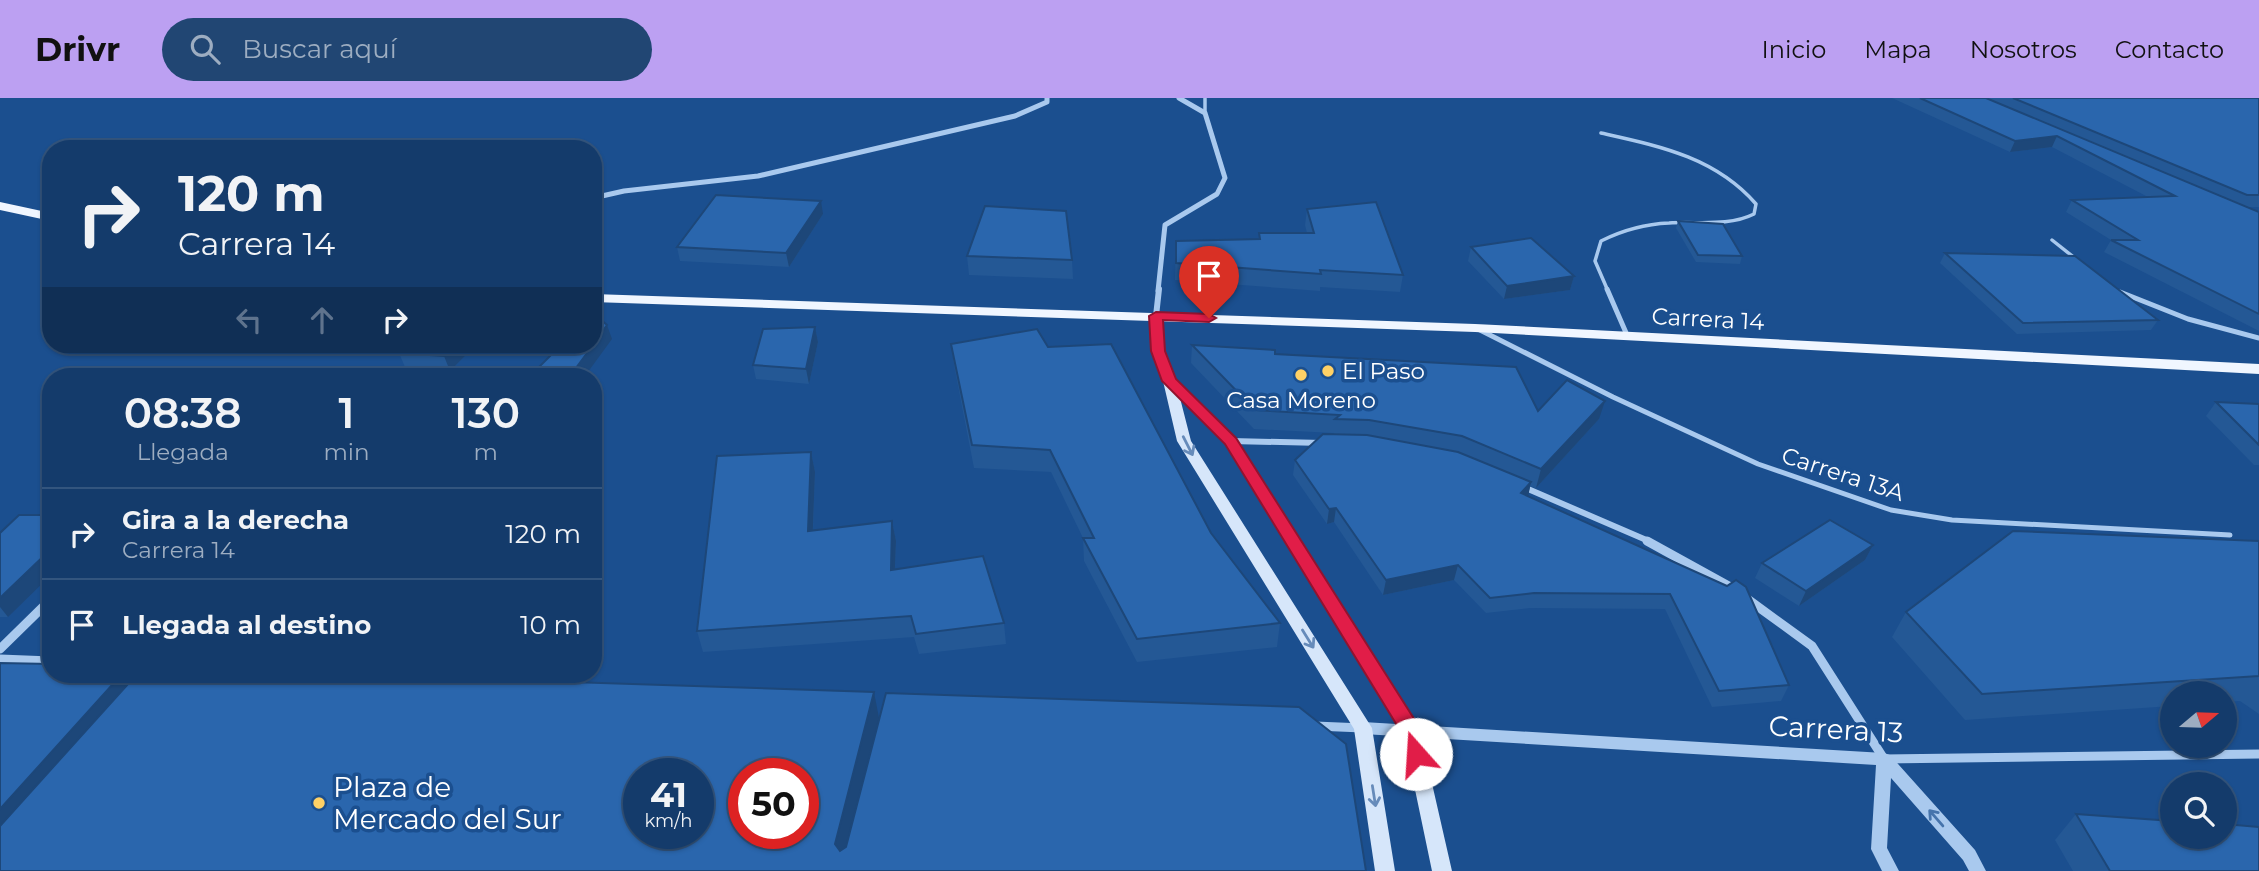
<!DOCTYPE html>
<html lang="es">
<head>
<meta charset="utf-8">
<style>
	:root { --surface:#143b6b; --page:#214673; --text:#f1f3f6; --muted:#9dadc1; --line:#33557e; --accent:#bca0f2 }
	body { margin:0; font-family:Montserrat,sans-serif; background:var(--page); color:var(--text); height:100vh; display:flex; flex-direction:column; font-size:26px; white-space:nowrap }
	* { box-sizing:border-box; margin:0 }
	p { font-size:23px; color:var(--muted) }
	.icon { flex:none; width:38px; height:38px; fill:none; stroke:currentColor; stroke-width:2; stroke-linecap:round; stroke-linejoin:round }
	.map { position:relative; flex:1; overflow:hidden }
	.sheet { position:absolute; left:42px; top:270px; width:560px; height:315px; display:flex; flex-direction:column; background:var(--surface); border-radius:28px; box-shadow:0 2px 5px #0004,0 0 0 2px var(--line) }
	.sheet>* { flex:none }
	.top-card { position:absolute; left:42px; top:42px; width:560px; height:214px; border-radius:28px; box-shadow:0 2px 5px #0004,0 0 0 2px var(--line); background:#143b6b; color:var(--text); overflow:hidden }
	.needle { width:46px; rotate:71deg }
	.buttons { position:absolute; left:2160px; top:583px; display:grid; gap:14px }
	.buttons a { display:grid; place-items:center; width:77px; height:77px; border-radius:50%; background:var(--surface); box-shadow:0 2px 5px #0004,0 0 0 2px var(--line); font-size:35px }
	.speed { position:absolute; left:623px; top:660px; display:flex; gap:14px; font-size:35px; font-weight:700; text-align:center }
	.speed>* { display:grid; place-content:center; width:91px; height:91px; border-radius:50%; background:var(--surface); box-shadow:0 2px 5px #0004,0 0 0 2px var(--line); line-height:1 }
	.speed small { font-size:18px; font-weight:400 }
	.speed .limit { border:10px solid #d22; background:#fff; color:#111 }
	.pin { position:absolute; display:grid; place-items:center; width:60px; height:60px; color:#fff; margin:-72px -30px; border-radius:50% 50% 50% 0; rotate:-45deg; box-shadow:0 0 7px #0007 }
	.pin .icon { rotate:45deg }
	.me { position:absolute; width:77px; margin:-38px; rotate:341deg; stroke-linejoin:round; filter:drop-shadow(0 0 5px #0008) }
	.turn { display:flex; align-items:center; gap:24px; height:147px; padding:0 21px; font-size:32px }
	.turn .icon { width:91px; height:91px; stroke-width:2.5 }
	.turn b { display:block; font-size:49px; line-height:60px }
	.lanes { display:flex; align-items:center; height:66px; padding:0 21px; background:#0003; justify-content:center; gap:35px; direction:ltr }
	.lanes .off { opacity:.35 }
	.eta { display:flex; justify-content:space-evenly; align-items:center; height:119px; text-align:center }
	.eta b { font-size:42px; font-weight:600; line-height:49px }
	ul { padding:0; list-style:none }
	li { display:flex; align-items:center; gap:21px; height:91px; padding:0 21px; border-top:2px solid var(--line) }
	li div { flex:1 }
	li b { display:block; font-size:26px }
	li em { font-style:normal }
	header { display:flex; align-items:center; gap:42px; box-sizing:border-box; height:98px; padding:0 35px; background:var(--accent); color:#111 }
	header strong { font-size:33px }
	nav { display:flex; gap:38px; margin-inline-start:auto; font-size:24px }
	.search { width:490px; height:63px; background:var(--page); display:flex; align-items:center; gap:18px; box-sizing:border-box; padding:0 24px; border-radius:38px; color:var(--muted); font-size:26px }
	.map>svg:first-child { display:block }
	.lines { fill:none; stroke-linecap:round; stroke-linejoin:round }
	.service-far1 { stroke:#a9c9ee; stroke-width:3.5 }
	.service { stroke:#a9c9ee; stroke-width:5 }
	.minor-far2 { stroke:#a9c9ee; stroke-width:5 }
	.minor-far1 { stroke:#a9c9ee; stroke-width:6 }
	.minor { stroke:#a9c9ee; stroke-width:9 }
	.tertiary { fill:#a9c9ee; fill-rule:evenodd }
	.secondary { fill:#d6e6fa; fill-rule:evenodd }
	.primary { fill:#f0f6ff; fill-rule:evenodd }
	.wall { fill:#245895 }
	.shaded-wall { fill:#1d4779 }
	.building { fill:#2a66ad; stroke:#1d4779; stroke-width:2; fill-rule:evenodd }
	.oneway { stroke:#668bba }
	.oneway2 { stroke:#4674ac }
	.route { fill:#e11d48; stroke:#92132f; stroke-width:2 }
	.poi-dot { fill:#ffd166; stroke:#1b4f8f; stroke-width:2.5 }
	.labels { text-anchor:middle; dominant-baseline:central; stroke-width:7; stroke-linejoin:round; paint-order:stroke }
	.street-label { font-size:23px; fill:#fff; stroke:#1b4f8f }
	.poi-label { font-size:23px; fill:#fff; stroke:#1b4f8f; text-anchor:start }
	.near-street-label { font-size:28px; fill:#fff; stroke:#1b4f8f }
	.near-poi-label { font-size:28px; fill:#fff; stroke:#1b4f8f; text-anchor:start }
</style>
</head>
<body>
<header>
<strong>Drivr</strong>
<div class="search"><svg class="icon" aria-label="search" viewBox="0 0 24 24"><circle cx="10" cy="10" r="6"/><path d="M15 15l6 6"/></svg>Buscar aquí</div>
<nav><a>Inicio</a><a>Mapa</a><a>Nosotros</a><a>Contacto</a></nav>
</header>
<div class="map">
<svg width="2259" height="773" viewBox="0 0 2259 773">
	<rect width="100%" height="100%" fill="#1b4f8f"/>
	<g class="lines">
		<g class="service-far1">
			<path d="M1205,0V15"/>
			<path d="M1601,35C1659,48 1715,59 1756,106L1754,116C1728,129 1697,123 1669,125C1644,126 1623,132 1601,143L1595,163L1608,193"/>
			<path d="M2052,142L2076,161"/>
		</g>
		<g class="service">
			<path d="M1607,191L1627,237"/>
			<path d="M2120,194L2188,221L2259,240"/>
			<path d="M1478,231L1613,299L1758,366L1891,412L1952,422L2230,437"/>
		</g>
		<g class="minor-far2">
			<path d="M593,100L624,93L758,78L1015,18L1047,4V0"/>
			<path d="M1158,193L1165,127L1217,96L1225,80L1205,15L1179,0"/>
		</g>
		<g class="minor-far1">
			<path d="M1156,218L1159,191"/>
			<path d="M1231,343L1323,345"/>
			<path d="M1521,388L1651,444"/>
		</g>
		<g class="minor">
			<path d="M1647,443L1734,491"/>
			<path d="M1746,500L1812,548L1884,661L2259,656"/>
			<path d="M0,551L51,501"/>
			<path d="M0,561L51,563"/>
			<path d="M1315,628L1363,630"/>
		</g>
		<path class="tertiary" d="M1363,624L1884,655L1890,657L1975,752L1986,773H1969L1963,762L1891,680L1887,750L1899,773H1882L1871,751L1876,667L1363,636L1358,634L1355,630L1358,626Z"/>
		<path class="secondary" d="M1156,215L1162,218L1164,253L1175,281L1236,340L1420,633L1452,773H1432L1403,634L1226,345L1180,300L1191,343L1372,630L1395,773H1375L1354,631L1177,343L1163,283L1152,253L1150,218Z"/>
		<g class="primary">
			<path d="M0,104L51,115V123L0,112Z"/>
			<path d="M593,196L1475,226L2259,266V276L1475,234L593,204Z"/>
		</g>
	</g>
	<g class="wall">
		<path d="M1892,0H2259V109H2246L2259,114V233L2104,154L2111,142L2066,114L2072,102L2148,99L2052,49L2010,54Z"/>
		<path d="M1307,111L1403,177L1400,194L1320,189V193L1175,182L1176,143L1259,141V135H1307L1305,127Z"/>
		<path d="M823,116L789,169L680,163L677,149Z"/>
		<path d="M1678,123L1742,158L1740,166L1696,164L1676,130Z"/>
		<path d="M1471,149L1574,178L1570,192L1504,201L1468,163Z"/>
		<path d="M1945,155L2158,222L2151,232L2017,236L1940,165Z"/>
		<path d="M967,158L1072,162L1073,181L969,177Z"/>
		<path d="M815,229L818,244L809,286L756,281L753,267Z"/>
		<path d="M951,246L1048,249L1211,435L1280,525L1277,549L1137,564L1084,463L1083,440L1051,374L974,370L954,267Z"/>
		<path d="M408,247H476L450,273L405,269L399,255Z"/>
		<path d="M1192,247L1275,256L1538,313L1599,321L1536,390L1530,388L1528,398L1727,488L1789,587L1781,603L1712,609L1665,511L1530,510L1486,515L1454,482L1383,497L1334,424L1327,426L1293,377L1295,362L1333,337L1334,335L1254,331L1191,265Z"/>
		<path d="M2216,304L2259,306V367H2254L2206,318Z"/>
		<path d="M811,354L815,374L813,433L892,423L896,443L895,471L1004,525L1006,546L919,556L914,539L703,554L697,533Z"/>
		<path d="M0,435L8,519H0Z"/>
		<path d="M2259,443V616L2240,603L2224,604V595H2172V608L1965,622L1892,539L1906,514Z"/>
		<path d="M1873,447L1865,462L1799,508L1755,480L1762,465Z"/>
		<path d="M2076,716L2259,773H2073L2055,742Z"/>
	</g>
	<g class="shaded-wall">
		<path d="M2057,38L2052,49L2010,54L2015,43Z"/>
		<path d="M821,103L823,116L789,169L786,155Z"/>
		<path d="M1574,178L1570,192L1504,201L1507,188Z"/>
		<path d="M607,227L612,241L585,278H570Z"/>
		<path d="M815,229L818,244L809,286L806,271Z"/>
		<path d="M456,247H476L450,273L444,258Z"/>
		<path d="M1605,303L1599,321L1536,390L1541,371Z"/>
		<path d="M811,354L815,374L812,453L808,433Z"/>
		<path d="M1531,384L1528,399L1521,395Z"/>
		<path d="M1336,410L1334,424L1327,426L1329,411Z"/>
		<path d="M892,423L896,443L894,492L891,472Z"/>
		<path d="M1873,447L1865,462L1799,508L1806,493Z"/>
		<path d="M51,451V477L8,519L0,509V500Z"/>
		<path d="M1458,467L1454,482L1383,497L1386,482Z"/>
		<path d="M122,576H133L147,595L0,764V711Z"/>
		<path d="M874,594L879,620L841,772L835,746Z"/>
	</g>
	<g class="building">
		<path d="M1920,0H1986L2259,114V216L2111,142H2138L2072,102L2175,98L2057,38L2015,43Z"/>
		<path d="M2013,0H2259V97H2247Z"/>
		<path d="M716,97L821,103L786,155L677,149Z"/>
		<path d="M1376,104L1403,177L1320,172L1321,176L1176,165V143L1260,141L1259,135H1314L1307,111Z"/>
		<path d="M985,108L1066,113L1072,162L967,158Z"/>
		<path d="M1678,123L1723,126L1742,158L1698,157Z"/>
		<path d="M1531,140L1574,178L1507,188L1471,149Z"/>
		<path d="M1945,155L2075,158L2158,222L2023,225Z"/>
		<path d="M593,215L607,227L593,246Z"/>
		<path d="M815,229L806,271L753,267L763,231Z"/>
		<path d="M1037,231L1048,249L1111,246L1211,435L1280,525L1137,541L1083,440H1094L1050,352L972,347L951,246Z"/>
		<path d="M408,247H456L444,258L399,255Z"/>
		<path d="M561,247H593L570,278H530Z"/>
		<path d="M1192,247L1275,252V256L1516,269L1538,313L1567,282L1605,303L1541,371L1462,338L1369,322L1335,321L1340,317L1255,312Z"/>
		<path d="M2216,304L2259,306V347Z"/>
		<path d="M1323,336L1367,337L1458,354L1531,384L1521,395L1727,488L1736,482L1746,489L1789,587L1719,593L1670,496L1534,495L1490,500L1458,467L1386,482L1336,410L1329,411L1295,362Z"/>
		<path d="M811,354L808,433L892,423L891,472L983,458L1004,525L916,536L911,518L697,533L717,358Z"/>
		<path d="M19,417H51V451L0,500V435Z"/>
		<path d="M1830,422L1873,447L1806,493L1762,465Z"/>
		<path d="M2013,433L2259,443V578L1982,596L1906,514Z"/>
		<path d="M0,565L51,566V576H122L0,711Z"/>
		<path d="M137,576H330L874,594L835,746L840,753L846,749L886,595L1299,609L1346,646L1366,773H0V728ZM639,676H698V735H639ZM744,676H803V735H744Z"/>
		<path d="M2076,716L2172,723V738H2224V726L2259,729V773H2110Z"/>
	</g>
	<defs><path id="oneway-shaft" d="M-6 0H5M1.5-3L5.5 0L1.5 3" fill="none" stroke-width="1.6" stroke-linecap="round" stroke-linejoin="round" transform="scale(1.75)"/></defs>
	<g class="oneway">
		<use href="#oneway-shaft" transform="translate(1188 348) rotate(63)"/>
		<use href="#oneway-shaft" transform="translate(1308 541) rotate(58)"/>
		<use href="#oneway-shaft" transform="translate(1374 698) rotate(81)"/>
	</g>
	<use class="oneway2" href="#oneway-shaft" transform="translate(1936 720) rotate(-131)"/>
	<path class="route" d="M1156,214L1209,216L1216,220L1209,224L1163,222L1165,253L1176,281L1236,340L1418,627L1426,656L1423,662L1416,664L1409,662L1401,634L1225,346L1162,283L1151,253L1149,218Z"/>
	<g class="poi-dot">
		<circle cx="1328" cy="273" r="7"/>
		<circle cx="1301" cy="277" r="7"/>
		<circle cx="319" cy="705" r="7"/>
	</g>
	<g class="labels">
		<g class="street-label">
			<text transform="translate(1708 221) rotate(3)">Carrera 14</text>
			<text transform="translate(1843 376) rotate(18)">Carrera 13A</text>
		</g>
		<g class="poi-label">
			<text x="1342" y="273">El Paso</text>
			<text x="1301" y="302" text-anchor="middle">Casa Moreno</text>
		</g>
		<g class="near-street-label">
			<text transform="translate(1836 631) rotate(3)">Carrera 13</text>
		</g>
		<g class="near-poi-label">
			<text x="333" y="689">Plaza de<tspan x="333" dy="32">Mercado del Sur</tspan></text>
		</g>
	</g>
</svg>
<div class="buttons">
<a><svg class="needle" viewBox="-14 -14 28 28"><path d="M0-13l5 13h-10z" fill="#e53935"/><path d="M0 13l5-13h-10z" fill="#9dadc1"/></svg></a>
<a><svg class="icon" aria-label="search" viewBox="0 0 24 24"><circle cx="10" cy="10" r="6"/><path d="M15 15l6 6"/></svg></a>
</div>
<div class="speed"><div>41<small>km/h</small></div><div class="limit">50</div></div>
<div class="pin" style="left:1209px;top:220px;background:#d93025"><svg class="icon" aria-label="arrive" viewBox="0 0 24 24"><path d="M6 21V4h12l-3 4 3 4H6"/></svg></div>
<svg class="me" style="left:1416px;top:656px" viewBox="-20 -20 40 40"><circle r="19" fill="#fff"/><path d="M0-13L10 11 0 6-10 11z" fill="#e11d48"/></svg>
<div class="top-card">
<div class="turn"><svg class="icon" aria-label="right" viewBox="0 0 24 24"><path d="M7 20v-9h11M14 6l5 5-5 5"/></svg><div><b>120 m</b>Carrera 14</div></div>
<div class="lanes"><svg class="icon off" aria-label="left" viewBox="0 0 24 24"><path d="M17 20v-9H6M10 6l-5 5 5 5"/></svg><svg class="icon off" aria-label="ahead" viewBox="0 0 24 24"><path d="M12 20V5M6 11l6-6 6 6"/></svg><svg class="icon" aria-label="right" viewBox="0 0 24 24"><path d="M7 20v-9h11M14 6l5 5-5 5"/></svg></div>
</div>
<section class="sheet">
<div class="eta">
<div><b>08:38</b><p>Llegada</p></div>
<div><b>1</b><p>min</p></div>
<div><b>130</b><p>m</p></div>
</div>
<ul>
<li><svg class="icon" aria-label="right" viewBox="0 0 24 24"><path d="M7 20v-9h11M14 6l5 5-5 5"/></svg><div><b>Gira a la derecha</b><p>Carrera 14</p></div><em>120 m</em></li>
<li><svg class="icon" aria-label="arrive" viewBox="0 0 24 24"><path d="M6 21V4h12l-3 4 3 4H6"/></svg><div><b>Llegada al destino</b></div><em>10 m</em></li>
</ul>
</section>
</div>
</body>
</html>
